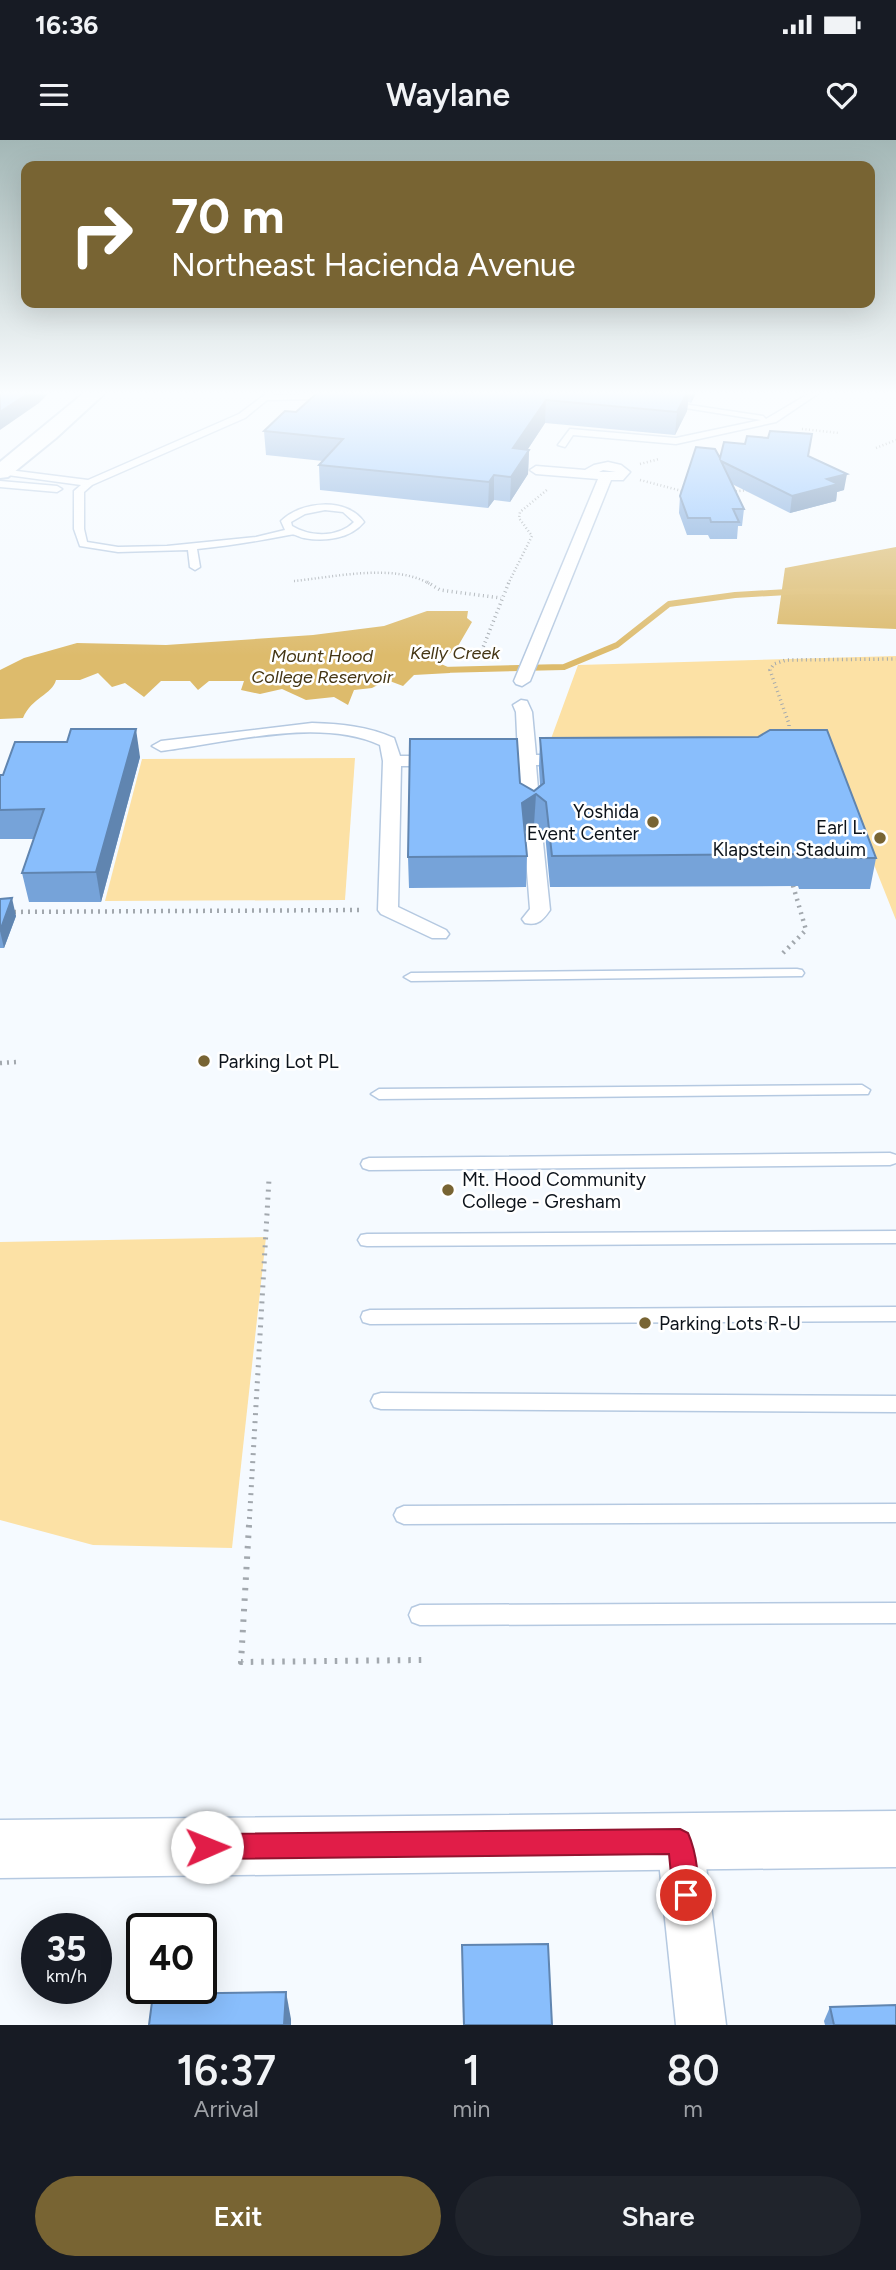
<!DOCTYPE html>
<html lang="en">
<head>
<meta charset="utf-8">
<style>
	:root { --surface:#171b24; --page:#20242c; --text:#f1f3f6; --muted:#9ea1a6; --accent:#786433 }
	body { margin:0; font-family:Figtree,sans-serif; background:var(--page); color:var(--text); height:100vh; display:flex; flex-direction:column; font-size:26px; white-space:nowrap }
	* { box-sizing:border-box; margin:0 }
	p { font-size:23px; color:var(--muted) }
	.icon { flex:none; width:38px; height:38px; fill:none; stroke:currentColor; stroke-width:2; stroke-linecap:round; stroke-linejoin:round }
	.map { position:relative; height:1885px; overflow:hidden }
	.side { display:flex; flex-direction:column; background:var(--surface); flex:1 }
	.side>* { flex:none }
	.hud { position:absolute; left:21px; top:21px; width:854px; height:147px; border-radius:14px; box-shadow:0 7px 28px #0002; background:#786433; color:#fff; overflow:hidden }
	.speed { position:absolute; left:21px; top:1773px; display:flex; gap:14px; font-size:35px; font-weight:700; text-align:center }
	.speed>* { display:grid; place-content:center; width:91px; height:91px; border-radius:50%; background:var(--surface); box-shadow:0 7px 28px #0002; line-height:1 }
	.speed small { font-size:18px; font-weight:400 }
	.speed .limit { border:4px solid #111; border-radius:10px; background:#fff; color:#111 }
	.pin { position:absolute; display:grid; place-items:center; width:60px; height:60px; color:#fff; margin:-30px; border:4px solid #fff; border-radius:50%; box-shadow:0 2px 7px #0007 }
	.me { position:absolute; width:77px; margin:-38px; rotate:89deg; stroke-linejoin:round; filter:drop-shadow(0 0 5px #0008) }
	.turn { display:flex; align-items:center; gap:24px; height:147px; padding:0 35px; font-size:32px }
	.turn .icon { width:91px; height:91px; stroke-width:2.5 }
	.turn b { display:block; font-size:49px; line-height:60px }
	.eta { display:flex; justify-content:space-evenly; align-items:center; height:119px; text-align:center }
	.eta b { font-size:42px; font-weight:600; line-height:49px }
	.primary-button { display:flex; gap:14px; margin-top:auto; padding:14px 35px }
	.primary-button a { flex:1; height:80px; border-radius:42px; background:var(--accent); color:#fff; font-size:28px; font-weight:600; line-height:80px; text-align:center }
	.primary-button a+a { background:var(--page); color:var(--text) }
	.status { display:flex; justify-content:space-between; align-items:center; height:49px; padding:0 35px; background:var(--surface); direction:ltr }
	.status svg { height:19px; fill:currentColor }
	header { display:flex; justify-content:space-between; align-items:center; height:91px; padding:0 35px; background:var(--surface); font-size:32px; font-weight:600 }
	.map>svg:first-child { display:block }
	.green { fill:#fce1a5 }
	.forest { fill:#dbb96a }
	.water { fill:#ddbb6c }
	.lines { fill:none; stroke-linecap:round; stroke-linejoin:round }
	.stream { stroke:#ddbb6c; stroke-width:6 }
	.service-casing { stroke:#b5c9e1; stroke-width:3 }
	.pedestrian-casing { stroke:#b5c9e1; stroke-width:3 }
	.minor-casing { stroke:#b5c9e1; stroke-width:3 }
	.tertiary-casing { stroke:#b5c9e1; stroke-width:3 }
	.primary-casing { stroke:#b5c9e1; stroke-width:4 }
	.path-far4 { stroke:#a2a8ae; stroke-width:2.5; stroke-dasharray:1 2.5; stroke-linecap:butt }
	.path-far3 { stroke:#a2a8ae; stroke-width:3.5; stroke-dasharray:1 3.5; stroke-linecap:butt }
	.path-far2 { stroke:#a2a8ae; stroke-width:4.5; stroke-dasharray:2 5; stroke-linecap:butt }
	.path-far1 { stroke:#a2a8ae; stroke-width:5; stroke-dasharray:2 6; stroke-linecap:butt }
	.path { stroke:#a2a8ae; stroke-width:6; stroke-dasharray:2.5 8; stroke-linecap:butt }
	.service { fill:#fff; fill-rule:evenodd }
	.pedestrian { fill:#fff; fill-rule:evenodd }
	.minor { fill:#fff; fill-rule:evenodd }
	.tertiary { fill:#fff; fill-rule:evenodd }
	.primary { fill:#fff; fill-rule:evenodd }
	.wall { fill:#76a3d9 }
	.shaded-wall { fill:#6085b0 }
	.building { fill:#89befc; stroke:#6085b0; stroke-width:2 }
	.route { fill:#e11d48; stroke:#92132f; stroke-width:2 }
	.poi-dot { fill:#786433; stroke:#fff; stroke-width:2.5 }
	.labels { text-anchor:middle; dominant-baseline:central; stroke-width:5; stroke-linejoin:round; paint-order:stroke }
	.far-water-label { font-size:18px; font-style:italic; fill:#443513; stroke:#fff }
	.poi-label { font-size:19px; fill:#0c131b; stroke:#fff; text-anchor:start }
</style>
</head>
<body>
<div class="status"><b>16:36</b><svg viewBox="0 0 49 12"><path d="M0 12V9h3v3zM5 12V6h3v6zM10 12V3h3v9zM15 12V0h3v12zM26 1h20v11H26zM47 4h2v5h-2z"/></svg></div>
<header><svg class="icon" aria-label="menu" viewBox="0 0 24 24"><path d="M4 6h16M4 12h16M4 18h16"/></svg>Waylane<svg class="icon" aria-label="heart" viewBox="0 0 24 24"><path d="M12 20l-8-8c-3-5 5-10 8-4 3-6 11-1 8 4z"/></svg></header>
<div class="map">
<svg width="896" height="1885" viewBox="0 0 896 1885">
	<rect width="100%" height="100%" fill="#f5faff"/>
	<g class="green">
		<path d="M896,516V780L830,614L548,607L578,525Z"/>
		<path d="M355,618L345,760L105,761L142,619Z"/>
		<path d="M266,1097L232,1408L93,1405L0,1380V1102Z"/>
	</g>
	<path class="forest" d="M896,407V489L777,484L785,428Z"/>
	<path class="water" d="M427,471H468L467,478L472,482L458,506L439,523L450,528V533L414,535L403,546L387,540L372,548L354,550L348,565L334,557L306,560L282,549L260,554L241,550L244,541H209L198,550L190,541H161L144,557L125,543L112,547L98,533L80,540H56C52,555 32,557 23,578L0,579V530L24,518L77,503L166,505L313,495L384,486Z"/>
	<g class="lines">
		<path class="stream" d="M441,530L564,527L617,505L669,464L735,455L805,451L896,452"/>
		<defs>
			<g id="service">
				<path d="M267,253H275L273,255L336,253L321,259L267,260L245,278L92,345L84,352V389L87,402L118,407L167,406L256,397L285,390L281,381C301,361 347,357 364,382C350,399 325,402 304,398C298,397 295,393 289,395C258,401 229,406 197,409L200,427L195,430L190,427L188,410L118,412L80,406L74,389V351L81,345L0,334L1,329L88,340L239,274ZM325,370L343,372L354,382C338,398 310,397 292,386L291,382L305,374Z"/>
				<path d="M810,253H819L776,282L676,304L573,295L565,307L558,305L570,289L676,298L761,280L679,267L676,263L763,276L766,279Z"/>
				<path d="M0,341L57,346L62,349L57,352L0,347Z"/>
				<path d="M797,829L802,830L804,833L802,836L411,841L404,837L411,833Z"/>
				<path d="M862,945L870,950L868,954L379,959L371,954L379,949Z"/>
				<path d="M890,1013L896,1015V1023L890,1025L369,1030L363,1028L361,1024L363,1020L369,1018Z"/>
				<path d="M896,1091V1103L367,1106L361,1105L358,1100L361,1095L367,1094Z"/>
				<path d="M896,1167V1181L370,1184L363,1182L361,1177L363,1172L370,1170Z"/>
				<path d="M381,1253L896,1256V1272L381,1269L374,1267L371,1261L374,1255Z"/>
				<path d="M896,1364V1382L404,1384L397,1381L394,1375L397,1369L404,1366Z"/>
				<path d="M896,1463V1483L420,1485L412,1482L409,1475L412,1468L420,1465Z"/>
			</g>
			<g id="pedestrian">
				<path d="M608,322L621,325L630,332L623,340H611L530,541L522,546L516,544L514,541L598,339L536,334L530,330L536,326L585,330L594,325ZM603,330L616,332H599Z"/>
				<path d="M521,560L527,561L532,572L536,615H569L578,620L569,625H536L540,673L531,679L522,673L519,625H488L479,620L488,615H518L516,572L513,565Z"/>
				<path d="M312,583C341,584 367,586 394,598L400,616H439L448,621L439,626H401L398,767L446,790L449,794L446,798H432L381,774L378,770L383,621L380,605C319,577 226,603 161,611L152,606L161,601Z"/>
				<path d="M533,687L542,693L550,770C543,780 538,786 525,783L522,779L530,769L524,693Z"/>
			</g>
			<path id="minor" d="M680,1679L696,1686L703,1702L726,1885H676L657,1702L664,1686Z"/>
			<path id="tertiary" d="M896,1671V1727L0,1738V1680Z"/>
			<path id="primary" d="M84,253H105L56,298L8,337L0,338V322Z"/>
		</defs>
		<use href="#service" class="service-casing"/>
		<use href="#pedestrian" class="pedestrian-casing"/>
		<use href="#minor" class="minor-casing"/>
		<use href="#tertiary" class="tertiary-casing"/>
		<use href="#primary" class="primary-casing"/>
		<g class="path-far4">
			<path d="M802,289L839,293"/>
			<path d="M876,308L896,300"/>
			<path d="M640,324L659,319"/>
			<path d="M640,340L686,352"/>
			<path d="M729,352L748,350"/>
			<path d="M294,441C335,437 394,423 430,444"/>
			<path d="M508,444L532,396L519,378L520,372L548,349"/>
		</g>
		<g class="path-far3">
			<path d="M427,442L440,450L501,458"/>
			<path d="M480,515L509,442"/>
			<path d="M789,595V584L770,530L774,524L786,520L896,519"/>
		</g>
		<g class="path-far2">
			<path d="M0,772L363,770"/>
			<path d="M783,813L806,790L792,742"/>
			<path d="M0,923L17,922"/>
		</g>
		<path class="path-far1" d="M249,1387L269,1039"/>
		<path class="path" d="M249,1385L241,1522L422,1520"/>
		<use href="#service" class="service"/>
		<use href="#pedestrian" class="pedestrian"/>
		<use href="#minor" class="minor"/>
		<use href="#tertiary" class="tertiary"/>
		<use href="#primary" class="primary"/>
	</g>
	<g class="wall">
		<path d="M317,253H696L691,263L688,262L687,271L675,295L545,283L528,309L529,310L528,334L510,362L494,360L488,368L320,350L319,325L323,321L266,315L264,291L296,272Z"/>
		<path d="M809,316L844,350L837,352L836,361L790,373L732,344L744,369L742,386H738L737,399H710L708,395H687L679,373L680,356L720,318Z"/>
		<path d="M540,598L876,718L870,749H799L798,746L550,747L545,693L534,685L525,691L527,716L526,747L409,748L408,717L520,643L534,651L540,645L539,628Z"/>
		<path d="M140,617L101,762H29L22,733L34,699H0V635Z"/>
		<path d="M0,759L16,776L4,808H0Z"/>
		<path d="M462,1805L552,1885H463Z"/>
		<path d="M830,1867L896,1885H825L824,1881Z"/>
	</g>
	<g class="shaded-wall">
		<path d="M29,253H49L39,263L0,290V272Z"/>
		<path d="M687,253H689L687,271L675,295L677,272Z"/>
		<path d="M692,253H696L691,263Z"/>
		<path d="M546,260L545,283L512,333L513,308Z"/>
		<path d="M529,310L528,334L510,362L511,337Z"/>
		<path d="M847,334L844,350L837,352L836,361L790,373L792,356L827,339Z"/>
		<path d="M494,335V360L488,368L489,342Z"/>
		<path d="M136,589L140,617L101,762L96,732Z"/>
		<path d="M536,654L534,685L521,693L522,663Z"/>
		<path d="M12,758L16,776L4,808L0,791Z"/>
		<path d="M286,1852L291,1879V1885H284Z"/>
	</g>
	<g class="building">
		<path d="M0,253H29L0,272Z"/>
		<path d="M317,253H687L677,272L546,260L513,308L529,310L511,337L494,335L489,342L319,325L343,299L264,291L285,271L296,272Z"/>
		<path d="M770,291L812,294L808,316L847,334L827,339L838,344L792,356L721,321L744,369H733L739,382H711L710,378H688L680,356L696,307L715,309L720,318L724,302L745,304L747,296L768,298Z"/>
		<path d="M71,589H136L96,732L22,733L44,669L0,670V635H3L15,602H67Z"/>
		<path d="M770,590H827L876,718H804L803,714L552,716L546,662L536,654L522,663L527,716L408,717L410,599H517L520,643L534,651L544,643L540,598L758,597Z"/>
		<path d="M12,758L0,791V759Z"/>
		<path d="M548,1804L552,1885H464L462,1805Z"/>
		<path d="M286,1852L284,1885H149L153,1854Z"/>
		<path d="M896,1865V1885H834L830,1867Z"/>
	</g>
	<linearGradient id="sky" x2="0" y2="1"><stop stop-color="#a3b7b6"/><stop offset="0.49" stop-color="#fafdff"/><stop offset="1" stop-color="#fafdff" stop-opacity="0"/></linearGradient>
	<rect width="896" height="516" fill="url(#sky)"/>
	<path class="route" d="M680,1689L688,1693C696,1711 702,1746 695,1764L686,1768L677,1764L673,1755L669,1714L207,1719L198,1716L195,1707L198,1698L207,1694Z"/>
	<g class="poi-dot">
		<circle cx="653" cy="682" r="7"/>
		<circle cx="880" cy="698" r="7"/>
		<circle cx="204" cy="921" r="7"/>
		<circle cx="448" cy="1050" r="7"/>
		<circle cx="645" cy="1183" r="7"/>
	</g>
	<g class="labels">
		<g class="far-water-label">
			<text x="455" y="513">Kelly Creek</text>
			<text x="322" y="516">Mount Hood<tspan x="322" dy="21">College Reservoir</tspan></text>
		</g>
		<g class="poi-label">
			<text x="639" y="671" text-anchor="end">Yoshida<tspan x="639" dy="22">Event Center</tspan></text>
			<text x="866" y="687" text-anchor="end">Earl L.<tspan x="866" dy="22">Klapstein Staduim</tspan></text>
			<text x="218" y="921">Parking Lot PL</text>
			<text x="462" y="1039">Mt. Hood Community<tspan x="462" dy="22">College - Gresham</tspan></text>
			<text x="659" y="1183">Parking Lots R-U</text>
		</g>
	</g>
</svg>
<div class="speed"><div>35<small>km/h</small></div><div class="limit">40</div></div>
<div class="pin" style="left:686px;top:1755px;background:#d93025"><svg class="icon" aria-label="arrive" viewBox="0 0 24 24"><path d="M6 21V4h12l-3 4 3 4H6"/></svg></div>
<svg class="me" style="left:207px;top:1707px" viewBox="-20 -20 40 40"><circle r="19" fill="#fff"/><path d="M0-13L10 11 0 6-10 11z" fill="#e11d48"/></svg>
<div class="hud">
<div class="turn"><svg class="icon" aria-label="right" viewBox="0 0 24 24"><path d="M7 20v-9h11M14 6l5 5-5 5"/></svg><div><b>70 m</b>Northeast Hacienda Avenue</div></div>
</div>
</div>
<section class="side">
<div class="eta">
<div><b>16:37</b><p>Arrival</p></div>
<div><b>1</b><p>min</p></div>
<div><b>80</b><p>m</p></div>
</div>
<div class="primary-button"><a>Exit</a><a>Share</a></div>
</section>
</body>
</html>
